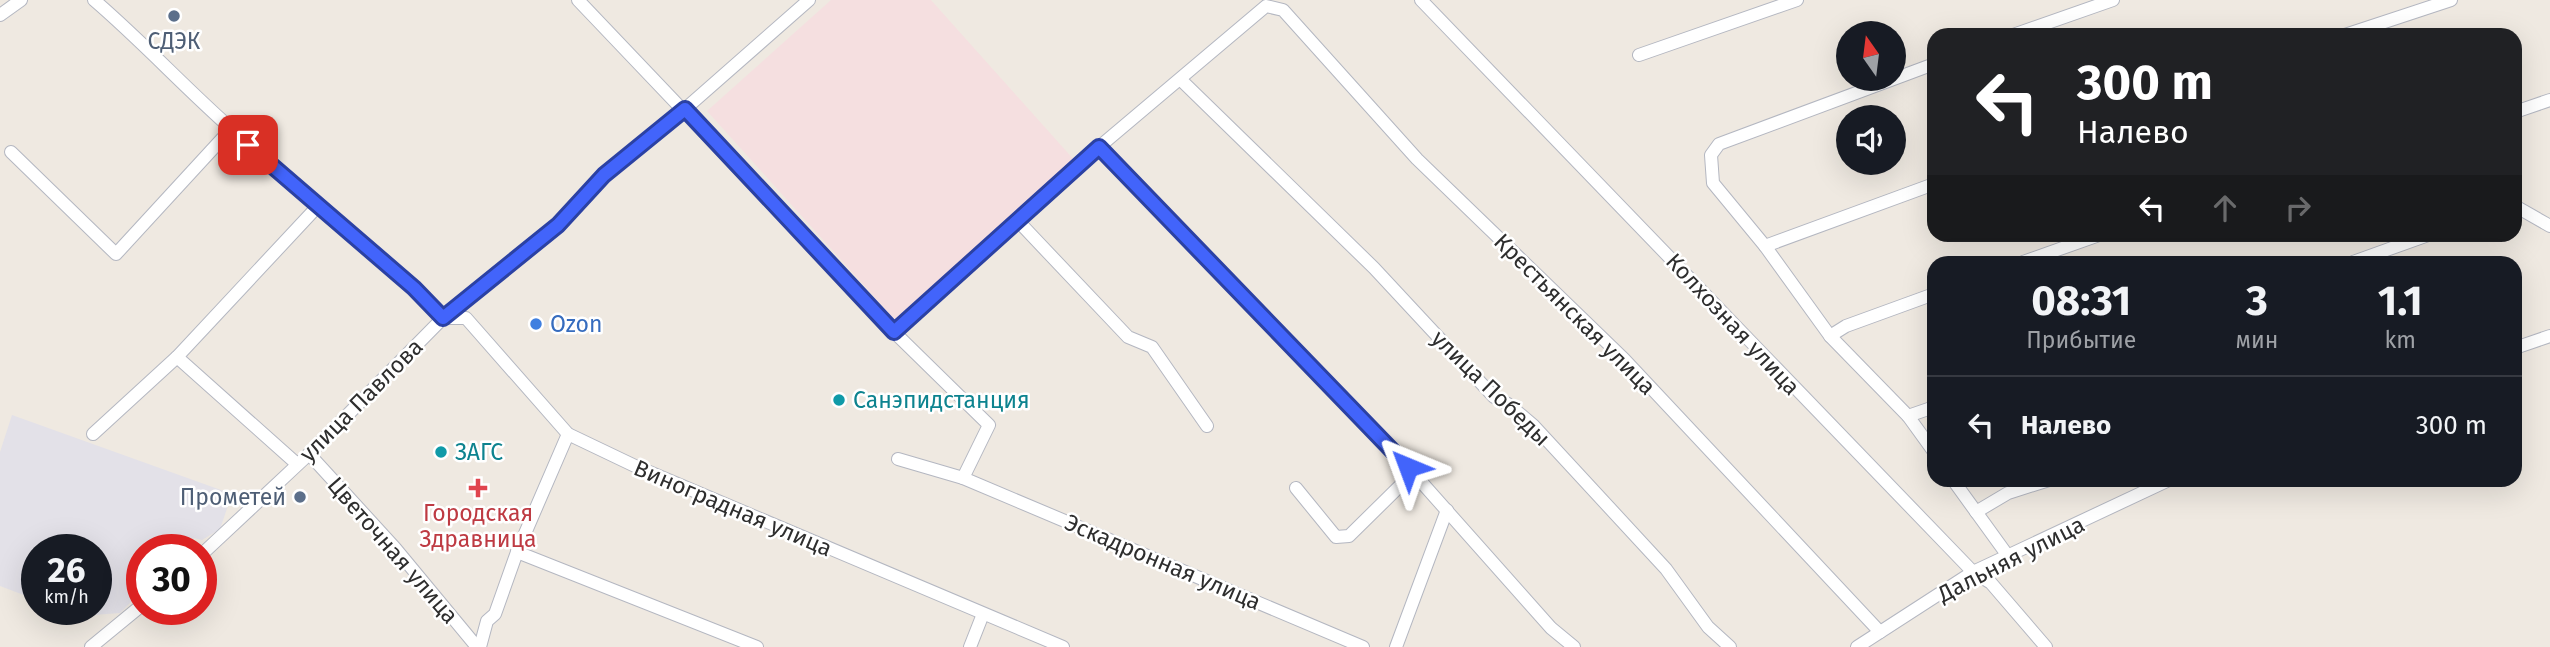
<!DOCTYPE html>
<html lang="ru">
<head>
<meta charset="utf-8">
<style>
	:root { --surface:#171b24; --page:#20242c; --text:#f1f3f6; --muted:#9ea1a6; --line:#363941 }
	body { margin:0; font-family:"Fira Sans",sans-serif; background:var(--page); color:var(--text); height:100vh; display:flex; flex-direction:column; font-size:26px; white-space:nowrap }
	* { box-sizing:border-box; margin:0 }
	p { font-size:23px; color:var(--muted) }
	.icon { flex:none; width:38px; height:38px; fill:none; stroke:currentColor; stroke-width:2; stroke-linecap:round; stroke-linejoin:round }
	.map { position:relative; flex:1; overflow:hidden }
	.details { position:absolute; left:1927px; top:256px; width:595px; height:231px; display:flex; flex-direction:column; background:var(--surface); border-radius:21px; box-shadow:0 7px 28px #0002 }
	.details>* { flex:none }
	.guide { position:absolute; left:1927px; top:28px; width:595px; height:214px; border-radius:21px; box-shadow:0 7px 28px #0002; background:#202124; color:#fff; overflow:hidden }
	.needle { width:46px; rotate:346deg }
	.buttons { position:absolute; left:1836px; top:21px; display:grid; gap:14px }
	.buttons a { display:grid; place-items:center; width:70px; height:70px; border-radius:50%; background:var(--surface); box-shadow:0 7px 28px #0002; font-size:35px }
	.speed { position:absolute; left:21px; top:534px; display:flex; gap:14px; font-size:35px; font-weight:700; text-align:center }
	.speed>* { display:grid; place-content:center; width:91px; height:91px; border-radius:50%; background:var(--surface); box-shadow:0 7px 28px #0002; line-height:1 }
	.speed small { font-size:18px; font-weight:400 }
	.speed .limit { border:10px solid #d22; background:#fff; color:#111 }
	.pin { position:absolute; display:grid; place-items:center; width:60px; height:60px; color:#fff; margin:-30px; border-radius:14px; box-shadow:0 4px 10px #0006 }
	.me { position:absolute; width:77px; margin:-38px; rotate:316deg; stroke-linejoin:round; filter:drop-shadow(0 0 5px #0008) }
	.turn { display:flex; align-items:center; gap:24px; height:147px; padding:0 35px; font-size:32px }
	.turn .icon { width:91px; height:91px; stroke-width:2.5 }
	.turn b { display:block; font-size:49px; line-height:60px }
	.lanes { display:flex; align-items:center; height:66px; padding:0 35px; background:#0003; justify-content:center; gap:35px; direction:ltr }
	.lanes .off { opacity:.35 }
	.eta { display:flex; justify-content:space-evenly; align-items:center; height:119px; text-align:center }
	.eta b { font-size:42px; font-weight:700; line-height:49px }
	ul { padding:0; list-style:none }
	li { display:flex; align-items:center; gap:21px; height:98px; padding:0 35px; border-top:2px solid var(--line) }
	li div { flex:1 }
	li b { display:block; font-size:26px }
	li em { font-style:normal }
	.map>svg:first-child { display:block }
	.industrial { fill:#e3e1e8 }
	.medical { fill:#f5dfe0 }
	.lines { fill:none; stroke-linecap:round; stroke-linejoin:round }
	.minor-casing { stroke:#b4b7c1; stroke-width:14 }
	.minor { stroke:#fff; stroke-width:12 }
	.route-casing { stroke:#2b41a3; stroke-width:18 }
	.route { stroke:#4264fb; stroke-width:12 }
	.service-dot { fill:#5c6f8a; stroke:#fff; stroke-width:2.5 }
	.shop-dot { fill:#3f7fe0; stroke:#fff; stroke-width:2.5 }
	.culture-dot { fill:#0f9aa8; stroke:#fff; stroke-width:2.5 }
	.health-dot { fill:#e0444e; stroke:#fff; stroke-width:2.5 }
	.labels { text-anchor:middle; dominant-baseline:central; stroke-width:5; stroke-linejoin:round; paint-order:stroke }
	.service-label { font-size:23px; fill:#4e5e75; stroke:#fff }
	.street-label { font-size:23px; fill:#2e2e2e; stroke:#fff }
	.shop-label { font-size:23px; fill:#366cbe; stroke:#fff; text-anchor:start }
	.culture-label { font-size:23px; fill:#0d838f; stroke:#fff; text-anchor:start }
	.health-label { font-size:23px; fill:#be3a42; stroke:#fff }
</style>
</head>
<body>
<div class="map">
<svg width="2550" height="647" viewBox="0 0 2550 647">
	<rect width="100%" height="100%" fill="#efe9e1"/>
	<path class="industrial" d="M12,415L232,494L220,529L202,540L194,538L183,549L142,550V591L120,613L81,616L62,609H96V550H37V600L0,586V452Z"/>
	<path class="medical" d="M831,0H931L1076,162L897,322L707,111Z"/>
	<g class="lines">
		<defs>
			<g id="minor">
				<path d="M94,0C143,42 187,90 235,132C304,194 379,252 443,318H466L568,434L635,466L1063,647"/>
				<path d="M578,0L894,332L989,425L963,478L1363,647"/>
				<path d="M1421,0L1973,572L1991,583L2046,647"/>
				<path d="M0,15L21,0"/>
				<path d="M2013,35L2113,0"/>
				<path d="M2345,35L2451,0"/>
				<path d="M1639,55L1797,0"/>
				<path d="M1934,64L1719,144L1711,155L1713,183L1765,246L1830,336L1908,416L1934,452"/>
				<path d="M1181,80L1374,268L1494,397L1508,404L1533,425L1666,569L1708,627L1730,647"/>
				<path d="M2515,112L2550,100"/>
				<path d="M1099,147L1408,467L1551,628L1574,647"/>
				<path d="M11,152L116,254L231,129"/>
				<path d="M2515,206L2550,226"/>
				<path d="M1018,221L1128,337L1152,347L1207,426"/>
				<path d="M1765,246L1934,184"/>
				<path d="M2023,262L2102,234"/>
				<path d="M2353,262L2431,234"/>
				<path d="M894,332L1099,147L1266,6L1283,10L1417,159L1624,359L1880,632"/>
				<path d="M1830,336L1846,326L1934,294"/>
				<path d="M2515,348L2550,336"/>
				<path d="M177,357L297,464"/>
				<path d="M1908,416L1934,407"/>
				<path d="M93,434L177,357L318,206"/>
				<path d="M309,454L395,548L477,647"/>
				<path d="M898,459L963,478"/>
				<path d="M1953,480L2008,556"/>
				<path d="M1296,488L1336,537L1349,536L1413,473"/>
				<path d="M1976,512L2008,493L2049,480"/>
				<path d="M517,552L757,647"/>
				<path d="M201,555L309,454L443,318L558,225L604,175L685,109L809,0"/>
				<path d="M91,647L142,605"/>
				<path d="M480,647L487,621L495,614L517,552L568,434"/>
				<path d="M970,647L983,614"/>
				<path d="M1396,647L1447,510"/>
				<path d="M1857,647L1973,572L2169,480"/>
			</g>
		</defs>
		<use href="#minor" class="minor-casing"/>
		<use href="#minor" class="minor"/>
	</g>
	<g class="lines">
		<defs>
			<path id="route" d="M248,145L414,288L443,318L558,225L604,175L685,109L894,332L1099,147L1408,467"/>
		</defs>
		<use href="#route" class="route-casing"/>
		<use href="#route" class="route"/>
	</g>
	<g class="service-dot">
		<circle cx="174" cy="16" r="7"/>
		<circle cx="300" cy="497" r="7"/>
	</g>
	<circle class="shop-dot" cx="536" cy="324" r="7"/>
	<g class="culture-dot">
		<circle cx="839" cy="400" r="7"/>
		<circle cx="441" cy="452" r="7"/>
	</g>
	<path class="health-dot" d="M474.5 477.5h7v7h7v7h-7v7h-7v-7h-7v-7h7z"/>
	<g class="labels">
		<g class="service-label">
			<text x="174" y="41">СДЭК</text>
			<text x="286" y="497" text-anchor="end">Прометей</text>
		</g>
		<g class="street-label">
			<text transform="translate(1575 314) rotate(45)">Крестьянская улица</text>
			<text transform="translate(1733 324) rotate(47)">Колхозная улица</text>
			<text transform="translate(1491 388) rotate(44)">улица Победы</text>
			<text transform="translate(361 400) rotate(-45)">улица Павлова</text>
			<text transform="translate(733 508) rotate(23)">Виноградная улица</text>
			<text transform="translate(393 550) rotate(49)">Цветочная улица</text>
			<text transform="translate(2011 559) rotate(-27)">Дальняя улица</text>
			<text transform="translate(1163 562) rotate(23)">Эскадронная улица</text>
		</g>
		<g class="shop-label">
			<text x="550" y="324">Ozon</text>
		</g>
		<g class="culture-label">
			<text x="853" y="400">Санэпидстанция</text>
			<text x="455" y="452">ЗАГС</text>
		</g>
		<g class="health-label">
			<text x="478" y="513">Городская<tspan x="478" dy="26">Здравница</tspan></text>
		</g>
	</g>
</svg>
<div class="buttons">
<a><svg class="needle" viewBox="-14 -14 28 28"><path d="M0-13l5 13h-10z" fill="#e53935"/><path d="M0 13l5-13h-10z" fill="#9ea1a6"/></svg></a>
<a><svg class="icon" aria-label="sound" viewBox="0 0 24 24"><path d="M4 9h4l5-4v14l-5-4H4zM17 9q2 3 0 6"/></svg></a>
</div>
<div class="speed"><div>26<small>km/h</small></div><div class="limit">30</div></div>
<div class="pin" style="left:248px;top:145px;background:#d93025"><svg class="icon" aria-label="arrive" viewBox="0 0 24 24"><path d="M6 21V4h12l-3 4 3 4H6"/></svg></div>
<svg class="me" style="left:1408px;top:467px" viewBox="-20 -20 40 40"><path d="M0-17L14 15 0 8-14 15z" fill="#4264fb" stroke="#fff" stroke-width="4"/></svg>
<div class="guide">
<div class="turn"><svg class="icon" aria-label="left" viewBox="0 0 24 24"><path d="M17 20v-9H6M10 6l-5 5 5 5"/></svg><div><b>300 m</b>Налево</div></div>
<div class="lanes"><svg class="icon" aria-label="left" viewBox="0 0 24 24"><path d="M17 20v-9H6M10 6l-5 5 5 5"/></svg><svg class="icon off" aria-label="ahead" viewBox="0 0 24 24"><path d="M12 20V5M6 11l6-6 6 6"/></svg><svg class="icon off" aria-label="right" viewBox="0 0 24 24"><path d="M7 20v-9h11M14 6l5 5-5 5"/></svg></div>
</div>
<section class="details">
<div class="eta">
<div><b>08:31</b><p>Прибытие</p></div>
<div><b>3</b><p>мин</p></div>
<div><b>1.1</b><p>km</p></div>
</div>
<ul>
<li><svg class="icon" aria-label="left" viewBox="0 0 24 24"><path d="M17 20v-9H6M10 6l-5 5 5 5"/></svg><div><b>Налево</b></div><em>300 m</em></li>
</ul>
</section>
</div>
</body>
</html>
